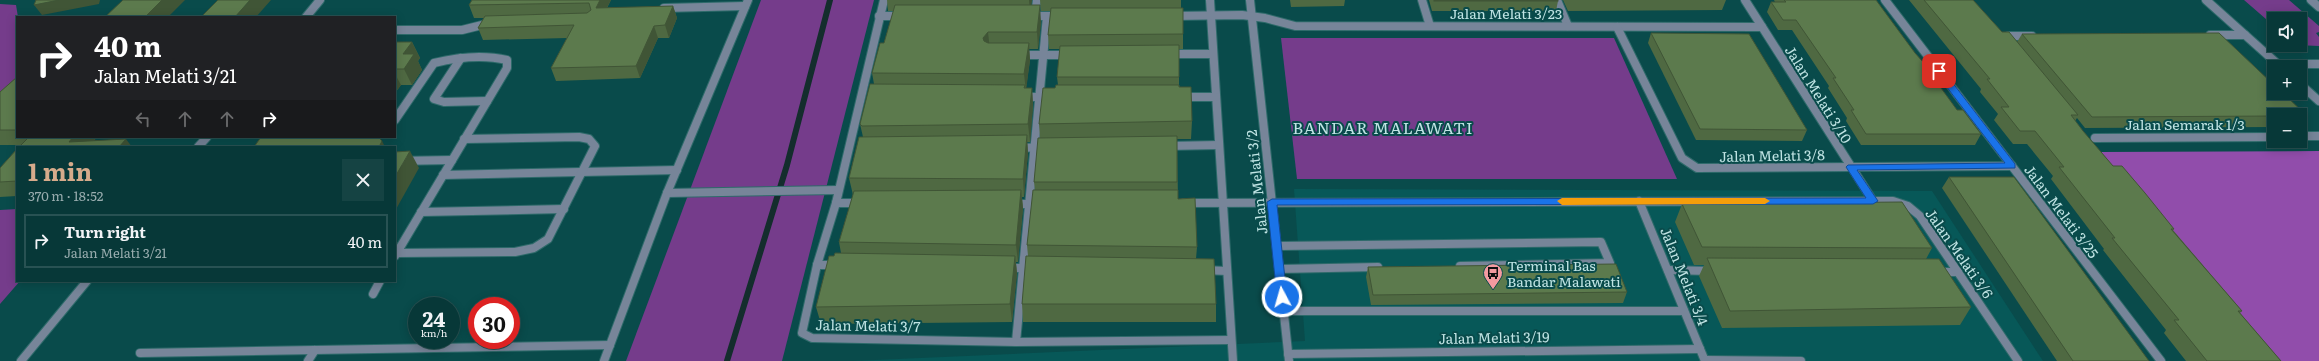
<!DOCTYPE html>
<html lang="en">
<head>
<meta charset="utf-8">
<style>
	:root { --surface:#073838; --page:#154343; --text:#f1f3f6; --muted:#98acae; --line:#285253; --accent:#d6ab8b }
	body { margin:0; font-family:Literata,serif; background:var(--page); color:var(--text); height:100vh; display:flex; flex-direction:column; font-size:15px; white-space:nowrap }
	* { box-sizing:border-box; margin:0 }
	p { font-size:13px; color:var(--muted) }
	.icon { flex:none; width:22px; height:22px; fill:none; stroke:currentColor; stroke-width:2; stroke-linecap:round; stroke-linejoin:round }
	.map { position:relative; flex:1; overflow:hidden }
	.sheet { position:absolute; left:16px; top:146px; width:380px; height:136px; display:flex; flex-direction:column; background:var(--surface); border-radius:0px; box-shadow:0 2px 10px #0003,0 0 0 1px var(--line) }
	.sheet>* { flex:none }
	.guide { position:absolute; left:16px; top:16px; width:380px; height:122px; border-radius:0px; box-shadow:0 2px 10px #0003,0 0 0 1px var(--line); background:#202124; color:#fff; overflow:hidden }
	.fabs { position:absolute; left:2267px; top:12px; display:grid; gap:8px }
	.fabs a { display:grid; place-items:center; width:40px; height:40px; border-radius:0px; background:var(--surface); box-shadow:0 2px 10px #0003,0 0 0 1px var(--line); font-size:20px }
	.speed { position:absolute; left:408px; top:297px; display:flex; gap:8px; font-size:20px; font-weight:700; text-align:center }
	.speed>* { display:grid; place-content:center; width:52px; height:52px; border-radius:50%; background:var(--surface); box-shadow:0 2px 10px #0003,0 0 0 1px var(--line); line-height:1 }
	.speed small { font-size:10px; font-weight:400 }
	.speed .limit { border:6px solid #d22; background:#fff; color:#111 }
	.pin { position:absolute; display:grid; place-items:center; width:34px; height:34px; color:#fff; margin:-17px; border-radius:8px; box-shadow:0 2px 6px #0006 }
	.me { position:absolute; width:44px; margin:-22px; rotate:354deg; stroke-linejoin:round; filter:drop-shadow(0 0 3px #0008) }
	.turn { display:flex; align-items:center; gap:14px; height:84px; padding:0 12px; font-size:18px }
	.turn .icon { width:52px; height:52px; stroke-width:2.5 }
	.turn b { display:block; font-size:28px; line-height:34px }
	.lanes { display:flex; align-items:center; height:38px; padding:0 12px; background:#0003; justify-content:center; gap:20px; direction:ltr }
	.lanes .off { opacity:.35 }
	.round { display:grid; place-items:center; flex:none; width:42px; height:42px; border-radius:0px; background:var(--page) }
	.head { display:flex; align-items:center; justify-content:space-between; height:68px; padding:0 12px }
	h1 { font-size:24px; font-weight:700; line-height:30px; color:var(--accent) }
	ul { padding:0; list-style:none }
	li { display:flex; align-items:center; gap:12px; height:54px; margin:0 8px 6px; padding:0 4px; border:2px solid var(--line); border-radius:0px }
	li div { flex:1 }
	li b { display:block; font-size:15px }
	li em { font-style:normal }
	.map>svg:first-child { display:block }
	.built { fill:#075858 }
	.green { fill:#753c8b }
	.forest { fill:#914dab }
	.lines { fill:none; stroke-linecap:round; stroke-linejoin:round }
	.stream { stroke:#142d2d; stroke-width:6 }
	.service-casing { stroke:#2e6a6a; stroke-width:10 }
	.minor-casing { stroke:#2e6a6a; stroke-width:10 }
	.tertiary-casing { stroke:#2e6a6a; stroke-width:10 }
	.service { stroke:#778599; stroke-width:8 }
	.minor { stroke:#778599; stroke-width:8 }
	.tertiary { stroke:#778599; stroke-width:8 }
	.wall { fill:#4f6942 }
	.shaded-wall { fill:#405536 }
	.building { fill:#5c7a4d; stroke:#405536 }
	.route { fill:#1a73e8; stroke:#114b97 }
	.slow { fill:#f59e0b }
	.labels { text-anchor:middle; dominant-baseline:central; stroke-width:4; stroke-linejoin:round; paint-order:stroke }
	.street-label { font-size:14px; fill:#c0e4e4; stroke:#094b4b }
	.poi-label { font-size:14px; fill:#c0e4e4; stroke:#094b4b; text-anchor:start }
	.quarter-label { font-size:16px; letter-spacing:1px; fill:#c0e4e4; stroke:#094b4b }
</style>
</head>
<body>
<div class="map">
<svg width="2319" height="361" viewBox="0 0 2319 361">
	<rect width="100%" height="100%" fill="#094b4b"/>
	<path class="built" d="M1294,189L1932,191L2043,361H852L1305,341Z"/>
	<g class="green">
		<path d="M761,0H874L782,361H626Z"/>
		<path d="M2244,0H2289L2319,26V32L2316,33L2319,37V46L2296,45H2300V19H2274V26Z"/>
		<path d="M0,4L16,5L18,17L17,78L0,94Z"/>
		<path d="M1281,38H1614L1677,179H1297Z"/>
		<path d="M17,209V281H20L0,304V210Z"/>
	</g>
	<path class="forest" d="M2319,151V361H2277L2099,152Z"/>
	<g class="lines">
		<path class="stream" d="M727,361L787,165L830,0"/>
		<defs>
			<g id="service">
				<path d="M1422,0L1430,26"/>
				<path d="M1557,0L1568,26"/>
				<path d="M2311,0L2319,7"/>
				<path d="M664,8L745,6"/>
				<path d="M1035,15L1037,0"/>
				<path d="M395,30H462L490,23"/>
				<path d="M1168,54H1213"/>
				<path d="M1020,55H1069"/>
				<path d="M461,58L434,99L444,102L487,101"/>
				<path d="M395,120L434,63C458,57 482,54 507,60V68L395,256"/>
				<path d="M1166,146L1219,145"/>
				<path d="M1018,148L1048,147"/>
				<path d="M395,161L452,160"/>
				<path d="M443,175L677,170"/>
				<path d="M667,193L838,190"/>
				<path d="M421,212L564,209"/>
				<path d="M1277,246L1601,242L1610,263L1460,266"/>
				<path d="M397,253L515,252L534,248L548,239L595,146L589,139L579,137L464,139"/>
				<path d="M817,265H836"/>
				<path d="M1006,268H1034"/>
				<path d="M1279,269L1378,267"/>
				<path d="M1204,270L1227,271"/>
				<path d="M1668,270L1711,271"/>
				<path d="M1936,272H1958"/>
				<path d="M373,294L380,281"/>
				<path d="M1283,311H1684"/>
				<path d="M1016,342L1047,16"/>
				<path d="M140,353L610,345"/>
				<path d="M308,361L315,350"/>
			</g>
			<g id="minor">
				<path d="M884,0L836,203L817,265L802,333L812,338L1016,342L1231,340"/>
				<path d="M1210,0L1233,361"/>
				<path d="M1250,0L1289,361"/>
				<path d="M1745,0L1873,201"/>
				<path d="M1885,0L2161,361"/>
				<path d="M879,16H902"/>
				<path d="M1030,16H1060"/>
				<path d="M1172,16L1242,15L1265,18L1295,26L1762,27"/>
				<path d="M306,17L320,0"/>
				<path d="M1617,27L1682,158L1697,168L2012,166"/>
				<path d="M2210,35H2245"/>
				<path d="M2004,38L2009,36H2032"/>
				<path d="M2277,64H2319"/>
				<path d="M1022,97H1052"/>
				<path d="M1182,97H1216"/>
				<path d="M2300,136H2319"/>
				<path d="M2095,138L2274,137"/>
				<path d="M198,147L207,137"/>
				<path d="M1639,201L1705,361"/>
				<path d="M836,203H861"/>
				<path d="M1184,203L1893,201L1908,206L1920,216L2018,361"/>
				<path d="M1012,204H1041"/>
				<path d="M1288,354L1700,349"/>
				<path d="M1705,360L1801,361"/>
				<path d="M21,361L87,281"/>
				<path d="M604,361L667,193L748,0"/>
			</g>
			<g id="tertiary">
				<path d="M2206,0L2281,67"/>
				<path d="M2300,84L2319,101"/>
			</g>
		</defs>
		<use href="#service" class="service-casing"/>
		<use href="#minor" class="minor-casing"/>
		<use href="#tertiary" class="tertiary-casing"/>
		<use href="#service" class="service"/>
		<use href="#minor" class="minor"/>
		<use href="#tertiary" class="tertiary"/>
	</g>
	<g class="wall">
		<path d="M611,0L607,8L673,6L677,18L669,38H658L640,78L556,81L551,68L567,38L483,40L478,28L484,18H474L469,5Z"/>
		<path d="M887,0H1032L1031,5L1041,22L1038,49H1029L1030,60L1026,88H1032L1033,105L1030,142H1027L1028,153L1024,197H1022L1023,208L1018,262H1016L1017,273L1012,322L821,324L816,307L834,256L841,253L839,242L853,195L849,178L863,137L860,124L874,84L872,73L884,43L894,11H888Z"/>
		<path d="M1040,0H1181V8L1183,34V49H1179V85L1192,121L1191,139H1177L1178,199L1197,247L1196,259L1216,304V322H1023L1022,304L1028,256L1027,245L1035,190L1034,182L1040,138L1039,124L1055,88L1058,85L1057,77L1060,49H1049L1048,35L1051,11H1041Z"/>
		<path d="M1290,0H1345L1344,6L1291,7Z"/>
		<path d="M1429,0H1558V1L1556,11H1432Z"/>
		<path d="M1563,0H1726L1722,10L1568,11Z"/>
		<path d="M1774,0H1876L1915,53L1930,70L1929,72L1957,110L1981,134L1975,145H1861L1846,121L1847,118L1828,88L1829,86L1792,30H1778L1767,12L1771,2H1775Z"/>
		<path d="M1909,0H1973L2002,32L2017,42L2022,34L2307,116L2300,125V115H2274V127L2085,128L2077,118L2075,121L2083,131L2113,166L2174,229L2173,230L2242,311L2240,313L2281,361H2186L2164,333L2166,330L2103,250L2104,249L2051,179L2053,176L2027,144H2013L1994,120L1998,114L1980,92L1981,89Z"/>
		<path d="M1651,33L1807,130L1802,141L1696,140L1648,43Z"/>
		<path d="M395,42H412L420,58L418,61L422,70L412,85H401L395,93Z"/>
		<path d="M17,77V137H97L94,141L21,145H0V92Z"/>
		<path d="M17,149V196L0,197V168Z"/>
		<path d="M1949,177L2149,361H2057L1942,188Z"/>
		<path d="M1682,204L1932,248L1926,259L1971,307L1960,325L1722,328L1699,276L1704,265H1694L1675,222Z"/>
		<path d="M1368,267L1627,292L1623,303L1371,305L1366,277Z"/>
	</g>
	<g class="shaded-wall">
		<path d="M59,0H100L99,4L42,15L34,5Z"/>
		<path d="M162,0H185L168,17H145Z"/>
		<path d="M250,0H271L256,17H235Z"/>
		<path d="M600,0H611L600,20L596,8Z"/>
		<path d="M1029,0H1032L1030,11Z"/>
		<path d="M1040,5L1041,22L1038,49L1037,32Z"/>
		<path d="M673,6L677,18L669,38L665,25Z"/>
		<path d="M654,26L658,38L640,78L636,66Z"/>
		<path d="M988,32L990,50L985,55L983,38Z"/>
		<path d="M412,42L420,58L418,61L422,70L412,85L404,69L403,54Z"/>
		<path d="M1029,43L1030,60L1026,91L1024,74Z"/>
		<path d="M395,74L401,85L395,93Z"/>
		<path d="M1032,88L1033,105L1030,142L1028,124Z"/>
		<path d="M1027,135L1028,153L1024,197L1023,179Z"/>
		<path d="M73,137H97L88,147L69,142Z"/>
		<path d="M126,139L132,147H119Z"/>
		<path d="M382,141L385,147H382L380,145Z"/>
		<path d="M410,151L419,168L395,211V177Z"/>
		<path d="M1021,190L1023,208L1018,262L1016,245Z"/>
		<path d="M1015,256L1017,273L1012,322L1010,304Z"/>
	</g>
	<g class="building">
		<path d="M36,0H59L34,5Z"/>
		<path d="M123,0H162L145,17H105Z"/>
		<path d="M218,0H250L235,17H201Z"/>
		<path d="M472,0H600L596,8L673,6L665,25L654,26L636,66L551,68L574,25L478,28L485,16L587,13L591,10L589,3L469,5Z"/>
		<rect x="1434" y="0" width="124" height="1"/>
		<path d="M1784,0H1876L1915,53L1930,70H1928L1957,110H1963L1981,134H1866L1851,110H1854L1833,78H1836L1796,20H1783L1771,2H1786Z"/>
		<path d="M1924,0H1973L2002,32H2009L2078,115H2071L2083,131L2113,166H2122L2145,193L2174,229H2171L2242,311H2238L2281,361H2207L2174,320H2179L2112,238H2115L2059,167H2064L2035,131H2020L2001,107H2009L1987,79H1990Z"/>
		<path d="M895,5H1040L1037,32H988L983,38L984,41L988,43H1029L1024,74L872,73L880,43H884Z"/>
		<path d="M1051,8H1183V34L1048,35Z"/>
		<path d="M1651,33L1749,34L1807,130L1700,129Z"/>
		<path d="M2219,33L2274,85V93H2283L2307,116H2300V115H2274V116L2092,117L2022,34Z"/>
		<path d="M395,42H412L403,54H414L404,69H395Z"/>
		<path d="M1179,45V77H1057L1060,46Z"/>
		<path d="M17,77V130H0V92Z"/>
		<path d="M870,84L1025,85L1024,88H1032L1028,124L862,126L860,124Z"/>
		<path d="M1056,85H1179V87H1191L1192,121L1039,124L1043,88H1055Z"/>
		<path d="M1027,135L1023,179L849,178L859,137Z"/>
		<path d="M1177,136V182H1034L1038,138Z"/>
		<path d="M29,137H73L69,142L126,139L119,147H19Z"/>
		<path d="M261,137H378L382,141L380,145L382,147H254Z"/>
		<path d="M17,149V181L0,182V168Z"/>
		<path d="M410,151L395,177V152Z"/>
		<path d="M1949,177H2014L2149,361H2073Z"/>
		<path d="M1021,190L1016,245L839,242L854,191Z"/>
		<path d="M1033,190H1178V199L1195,198L1197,247L1027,245Z"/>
		<path d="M1902,202L1932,248L1702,247L1682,204Z"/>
		<path d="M835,253L1015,256L1010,304L816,307L829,256H834Z"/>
		<path d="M1026,256L1214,259L1216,304H1022Z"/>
		<path d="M1707,258L1939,259L1971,307L1730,311Z"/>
		<path d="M1616,264L1627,292L1373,295L1368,267Z"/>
	</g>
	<path class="route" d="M1936,69H1942L2015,164V168L1857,170L1878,201L1873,204L1277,205L1287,297L1282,301L1277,297L1267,202L1272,199L1866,198L1846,167L1848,165L2005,163L1936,73Z"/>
	<path class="slow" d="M1562,198H1765L1770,201L1765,204L1562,205L1557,201Z"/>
	<defs>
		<symbol id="bus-pin" viewBox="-11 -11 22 30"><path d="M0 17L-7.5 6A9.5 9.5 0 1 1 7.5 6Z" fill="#f49aa0" stroke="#094b4b"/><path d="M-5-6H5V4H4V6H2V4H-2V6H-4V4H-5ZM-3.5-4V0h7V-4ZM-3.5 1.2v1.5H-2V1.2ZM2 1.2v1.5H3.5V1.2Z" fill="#111"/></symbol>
	</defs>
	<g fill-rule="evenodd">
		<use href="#bus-pin" x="1482" y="262" width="22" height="30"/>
	</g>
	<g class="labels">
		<g class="street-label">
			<text x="1506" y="13">Jalan Melati 3/23</text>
			<text transform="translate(1819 94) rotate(58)">Jalan Melati 3/10</text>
			<text x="2185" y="124">Jalan Semarak 1/3</text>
			<text transform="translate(1772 155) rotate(-1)">Jalan Melati 3/8</text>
			<text transform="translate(1256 182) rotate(-96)">Jalan Melati 3/2</text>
			<text transform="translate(2062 211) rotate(53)">Jalan Melati 3/25</text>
			<text transform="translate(1960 253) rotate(55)">Jalan Melati 3/6</text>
			<text transform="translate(1685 276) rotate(68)">Jalan Melati 3/4</text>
			<text transform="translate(868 325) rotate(1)">Jalan Melati 3/7</text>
			<text transform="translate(1494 337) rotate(-1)">Jalan Melati 3/19</text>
		</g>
		<g class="poi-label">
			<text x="1507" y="265">Terminal Bas<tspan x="1507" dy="16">Bandar Malawati</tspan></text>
		</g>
		<g class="quarter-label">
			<text x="1383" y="127">BANDAR MALAWATI</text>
		</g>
	</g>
</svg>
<div class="fabs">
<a><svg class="icon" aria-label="sound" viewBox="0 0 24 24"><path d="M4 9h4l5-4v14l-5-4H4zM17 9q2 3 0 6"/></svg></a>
<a>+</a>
<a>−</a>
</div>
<div class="speed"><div>24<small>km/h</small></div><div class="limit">30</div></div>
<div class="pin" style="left:1939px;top:71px;background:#d93025"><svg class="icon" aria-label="arrive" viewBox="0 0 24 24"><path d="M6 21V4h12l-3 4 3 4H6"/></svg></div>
<svg class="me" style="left:1282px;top:297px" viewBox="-20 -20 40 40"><circle r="17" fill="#1a73e8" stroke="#fff" stroke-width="3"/><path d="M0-11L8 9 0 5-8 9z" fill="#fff"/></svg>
<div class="guide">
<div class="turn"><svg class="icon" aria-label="right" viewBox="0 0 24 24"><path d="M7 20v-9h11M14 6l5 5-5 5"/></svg><div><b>40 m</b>Jalan Melati 3/21</div></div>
<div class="lanes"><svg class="icon off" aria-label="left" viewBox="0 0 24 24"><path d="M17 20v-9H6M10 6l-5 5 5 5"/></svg><svg class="icon off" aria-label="ahead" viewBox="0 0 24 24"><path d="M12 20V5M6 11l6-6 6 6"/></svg><svg class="icon off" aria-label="ahead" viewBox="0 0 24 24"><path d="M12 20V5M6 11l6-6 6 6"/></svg><svg class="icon" aria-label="right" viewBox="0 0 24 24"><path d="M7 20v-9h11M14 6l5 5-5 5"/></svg></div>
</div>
<section class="sheet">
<div class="head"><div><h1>1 min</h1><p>370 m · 18:52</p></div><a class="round"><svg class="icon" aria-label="close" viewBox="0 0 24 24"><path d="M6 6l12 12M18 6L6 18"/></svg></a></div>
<ul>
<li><svg class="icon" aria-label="right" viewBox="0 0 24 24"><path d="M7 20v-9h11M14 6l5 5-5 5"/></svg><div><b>Turn right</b><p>Jalan Melati 3/21</p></div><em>40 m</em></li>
</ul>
</section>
</div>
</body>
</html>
